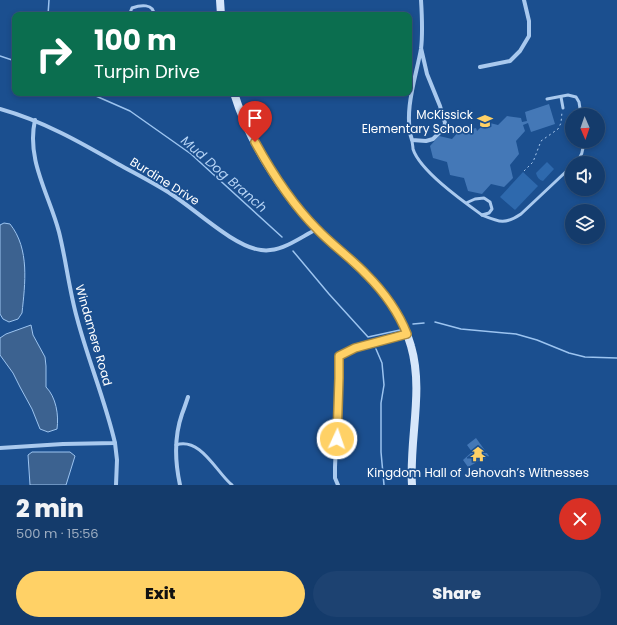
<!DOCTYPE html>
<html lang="en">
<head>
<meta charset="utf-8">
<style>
	:root { --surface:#143b6b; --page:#1d4271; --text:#f1f3f6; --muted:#9dadc1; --line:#33557e; --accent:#ffd166 }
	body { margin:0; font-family:Poppins,sans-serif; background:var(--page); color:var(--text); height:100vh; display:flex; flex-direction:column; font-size:15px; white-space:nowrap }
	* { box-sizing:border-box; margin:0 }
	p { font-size:13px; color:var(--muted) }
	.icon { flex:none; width:22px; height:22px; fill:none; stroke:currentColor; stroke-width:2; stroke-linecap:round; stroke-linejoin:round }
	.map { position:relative; height:485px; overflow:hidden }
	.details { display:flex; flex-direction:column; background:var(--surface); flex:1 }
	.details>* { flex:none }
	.top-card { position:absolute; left:12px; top:12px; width:400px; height:84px; border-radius:8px; box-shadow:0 2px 6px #0003,0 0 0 1px var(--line); background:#0b6e4f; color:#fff; overflow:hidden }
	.needle { width:26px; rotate:178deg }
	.controls { position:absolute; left:565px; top:108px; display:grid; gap:8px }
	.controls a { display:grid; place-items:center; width:40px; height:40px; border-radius:50%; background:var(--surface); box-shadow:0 2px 6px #0003,0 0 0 1px var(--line); font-size:20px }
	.pin { position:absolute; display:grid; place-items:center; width:34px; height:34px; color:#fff; margin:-41px -17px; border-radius:50% 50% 50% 0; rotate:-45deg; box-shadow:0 0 4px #0007 }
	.pin .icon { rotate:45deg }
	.me { position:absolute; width:44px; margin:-22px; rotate:3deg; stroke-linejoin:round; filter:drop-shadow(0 0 3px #0008) }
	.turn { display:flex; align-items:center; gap:14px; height:84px; padding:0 16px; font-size:18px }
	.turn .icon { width:52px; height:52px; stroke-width:2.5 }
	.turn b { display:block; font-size:28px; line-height:34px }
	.round { display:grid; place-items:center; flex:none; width:42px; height:42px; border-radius:21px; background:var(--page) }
	.summary { display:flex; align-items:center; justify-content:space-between; height:68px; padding:0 16px }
	h1 { font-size:24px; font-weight:800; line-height:30px }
	.cta { display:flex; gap:8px; margin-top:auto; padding:8px 16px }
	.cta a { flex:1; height:46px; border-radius:24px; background:var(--accent); color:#111; font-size:16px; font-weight:800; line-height:46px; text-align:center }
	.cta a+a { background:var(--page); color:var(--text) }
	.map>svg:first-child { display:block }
	.green { fill:#2e69ad }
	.water { fill:#3c6290; stroke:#9cc4f0 }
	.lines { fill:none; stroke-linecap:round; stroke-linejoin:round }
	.stream { stroke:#9cc4f0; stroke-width:1.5 }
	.building { fill:#4478b7 }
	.path { stroke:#a9c9ee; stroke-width:1; stroke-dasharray:2 3; stroke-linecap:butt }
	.lane { stroke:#a9c9ee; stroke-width:3 }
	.street { stroke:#a9c9ee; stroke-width:4 }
	.secondary { stroke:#d6e6fa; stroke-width:8 }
	.route-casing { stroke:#a68842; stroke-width:10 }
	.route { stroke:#ffd166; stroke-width:7 }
	.labels { text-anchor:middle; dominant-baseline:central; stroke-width:3.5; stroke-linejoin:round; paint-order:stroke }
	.poi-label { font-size:12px; fill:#fff; stroke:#1b4f8f; text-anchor:end }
	.street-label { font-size:12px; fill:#fff; stroke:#1b4f8f }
	.water-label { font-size:13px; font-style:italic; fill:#b5d3f5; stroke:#1b4f8f }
</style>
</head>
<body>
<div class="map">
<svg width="617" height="485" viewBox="0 0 617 485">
	<rect width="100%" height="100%" fill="#1b4f8f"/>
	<g class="green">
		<path d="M547,162L554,169L543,181C539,180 537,177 536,173Z"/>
		<path d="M523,172L538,186L515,210L500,197Z"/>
	</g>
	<g class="water">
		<path d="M4,223L10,224C30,249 25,284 22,313L18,319L9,322L3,319L0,314V225Z"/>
		<path d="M31,325L33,335L45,357L46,366V387C56,397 59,415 57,429L48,432L40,429L32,409L20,387L13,373L0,355V338L6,334Z"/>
		<path d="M32,452H70L75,456L66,485H30L28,455Z"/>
	</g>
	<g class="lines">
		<g class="stream">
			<path d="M48,15L49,0"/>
			<path d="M0,56L15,61"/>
			<path d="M89,93L130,111L191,154L282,237"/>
			<path d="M293,251L329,294L368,337L400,330"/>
			<path d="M435,322L461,329L516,334L537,340L569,353L585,357L617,358"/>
			<path d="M413,324L424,323"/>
			<path d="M376,349L382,363L384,385L381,403V452L384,485"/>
		</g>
	</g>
	<g class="building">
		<path d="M549,104L555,124L531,132L528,123L523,125L525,131L516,141L519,154L510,165L513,178L504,187L491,184L482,194L468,191L464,178L450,175L447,162L433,158L430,146L439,136L452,139L461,129L472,132V129L476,128L477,131L486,122L498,125L507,116L521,118L522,122L527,121L525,112Z"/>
		<path d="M476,438L489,456L480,462L479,461L468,467L463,460L472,452L467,445Z"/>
	</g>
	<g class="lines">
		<path class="path" d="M524,171L533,162L541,141L558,129L561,123L562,112"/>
		<g class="lane">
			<path d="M129,15L132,8C140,5 154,3 154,15"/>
			<path d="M561,97L563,108"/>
			<path d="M547,99L568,95L576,97L579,102L581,115"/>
			<path d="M412,140C412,143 413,146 413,149C420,171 464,202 482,215L489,213L492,209L490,202L484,198L475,199L466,203"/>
			<path d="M575,163C582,157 584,150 583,141"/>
			<path d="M482,215C499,222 505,225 521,214L572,166"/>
			<path d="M176,445C201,437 216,472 232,485"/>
		</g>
		<g class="street">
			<path d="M421,0C422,16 423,33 421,49C416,77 403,112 412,140L426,141L433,139L444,128L445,123L440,106L427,74L421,48"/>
			<path d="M480,67L510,61L520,51L529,36V21L524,0"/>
			<path d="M0,109C43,121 80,142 118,164C136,174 154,183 171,194C195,209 234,247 261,250C281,253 299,238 317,229"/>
			<path d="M115,443L117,460L116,485"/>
			<path d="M0,448L63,444L115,443C105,400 88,360 77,318C69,289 66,260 59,232C49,194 26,160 35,120"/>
			<path d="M180,485C175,462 174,437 182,414C184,409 186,403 188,397"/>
			<path d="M338,485L335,478V467L339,378V356L355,348L407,334"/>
		</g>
		<g class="secondary">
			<path d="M220,0L221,15"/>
			<path d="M234,93C248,139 283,196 317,229C354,265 397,293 411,346C424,391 409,439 412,485"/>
		</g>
	</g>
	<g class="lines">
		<defs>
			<path id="route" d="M255,142C272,173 292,204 317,229C332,245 351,258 366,274C383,291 398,311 407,334L355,348L339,356V378L337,439"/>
		</defs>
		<use href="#route" class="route-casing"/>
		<use href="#route" class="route"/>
	</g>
	<defs>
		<symbol id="school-bare" viewBox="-9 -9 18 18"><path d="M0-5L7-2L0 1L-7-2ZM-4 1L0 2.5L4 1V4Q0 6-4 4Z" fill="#ffd166" stroke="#1b4f8f" stroke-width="2.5" paint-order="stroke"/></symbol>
		<symbol id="temple-bare" viewBox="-9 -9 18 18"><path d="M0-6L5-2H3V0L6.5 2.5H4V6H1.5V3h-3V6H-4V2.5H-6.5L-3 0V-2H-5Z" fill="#ffd166" stroke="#1b4f8f" stroke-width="2.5" paint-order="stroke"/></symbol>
	</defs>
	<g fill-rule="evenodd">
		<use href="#school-bare" x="474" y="110" width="22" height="22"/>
		<use href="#temple-bare" x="467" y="443" width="22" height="22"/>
	</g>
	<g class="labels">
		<g class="poi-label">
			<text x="473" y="114">McKissick<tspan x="473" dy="14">Elementary School</tspan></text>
			<text x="478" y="472" text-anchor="middle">Kingdom Hall of Jehovah’s Witnesses</text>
		</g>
		<g class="street-label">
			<text transform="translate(165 181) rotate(32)">Burdine Drive</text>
			<text transform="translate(94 335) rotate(74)">Windamere Road</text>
		</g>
		<g class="water-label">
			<text transform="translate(224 174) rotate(41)">Mud Dog Branch</text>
		</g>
	</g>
</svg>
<div class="controls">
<a><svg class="needle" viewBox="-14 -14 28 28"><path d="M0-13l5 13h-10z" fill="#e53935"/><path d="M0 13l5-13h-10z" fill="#9dadc1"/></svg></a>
<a><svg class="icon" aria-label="sound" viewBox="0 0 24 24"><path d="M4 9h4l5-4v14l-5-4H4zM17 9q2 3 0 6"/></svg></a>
<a><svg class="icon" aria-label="layers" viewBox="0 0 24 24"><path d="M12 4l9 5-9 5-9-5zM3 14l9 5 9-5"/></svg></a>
</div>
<div class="pin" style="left:255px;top:142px;background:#d93025"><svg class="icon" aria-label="arrive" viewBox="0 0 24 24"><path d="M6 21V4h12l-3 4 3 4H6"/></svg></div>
<svg class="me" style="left:337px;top:439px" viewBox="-20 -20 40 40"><circle r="17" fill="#ffd166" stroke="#fff" stroke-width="3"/><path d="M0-11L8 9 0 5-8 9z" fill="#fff"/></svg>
<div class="top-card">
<div class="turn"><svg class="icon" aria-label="right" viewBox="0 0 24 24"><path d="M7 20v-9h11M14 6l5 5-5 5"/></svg><div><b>100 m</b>Turpin Drive</div></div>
</div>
</div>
<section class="details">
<div class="summary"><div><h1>2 min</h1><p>500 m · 15:56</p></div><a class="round" style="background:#d93025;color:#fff"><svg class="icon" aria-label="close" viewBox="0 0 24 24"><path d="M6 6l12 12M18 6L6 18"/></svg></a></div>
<div class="cta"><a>Exit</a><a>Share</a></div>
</section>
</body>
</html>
